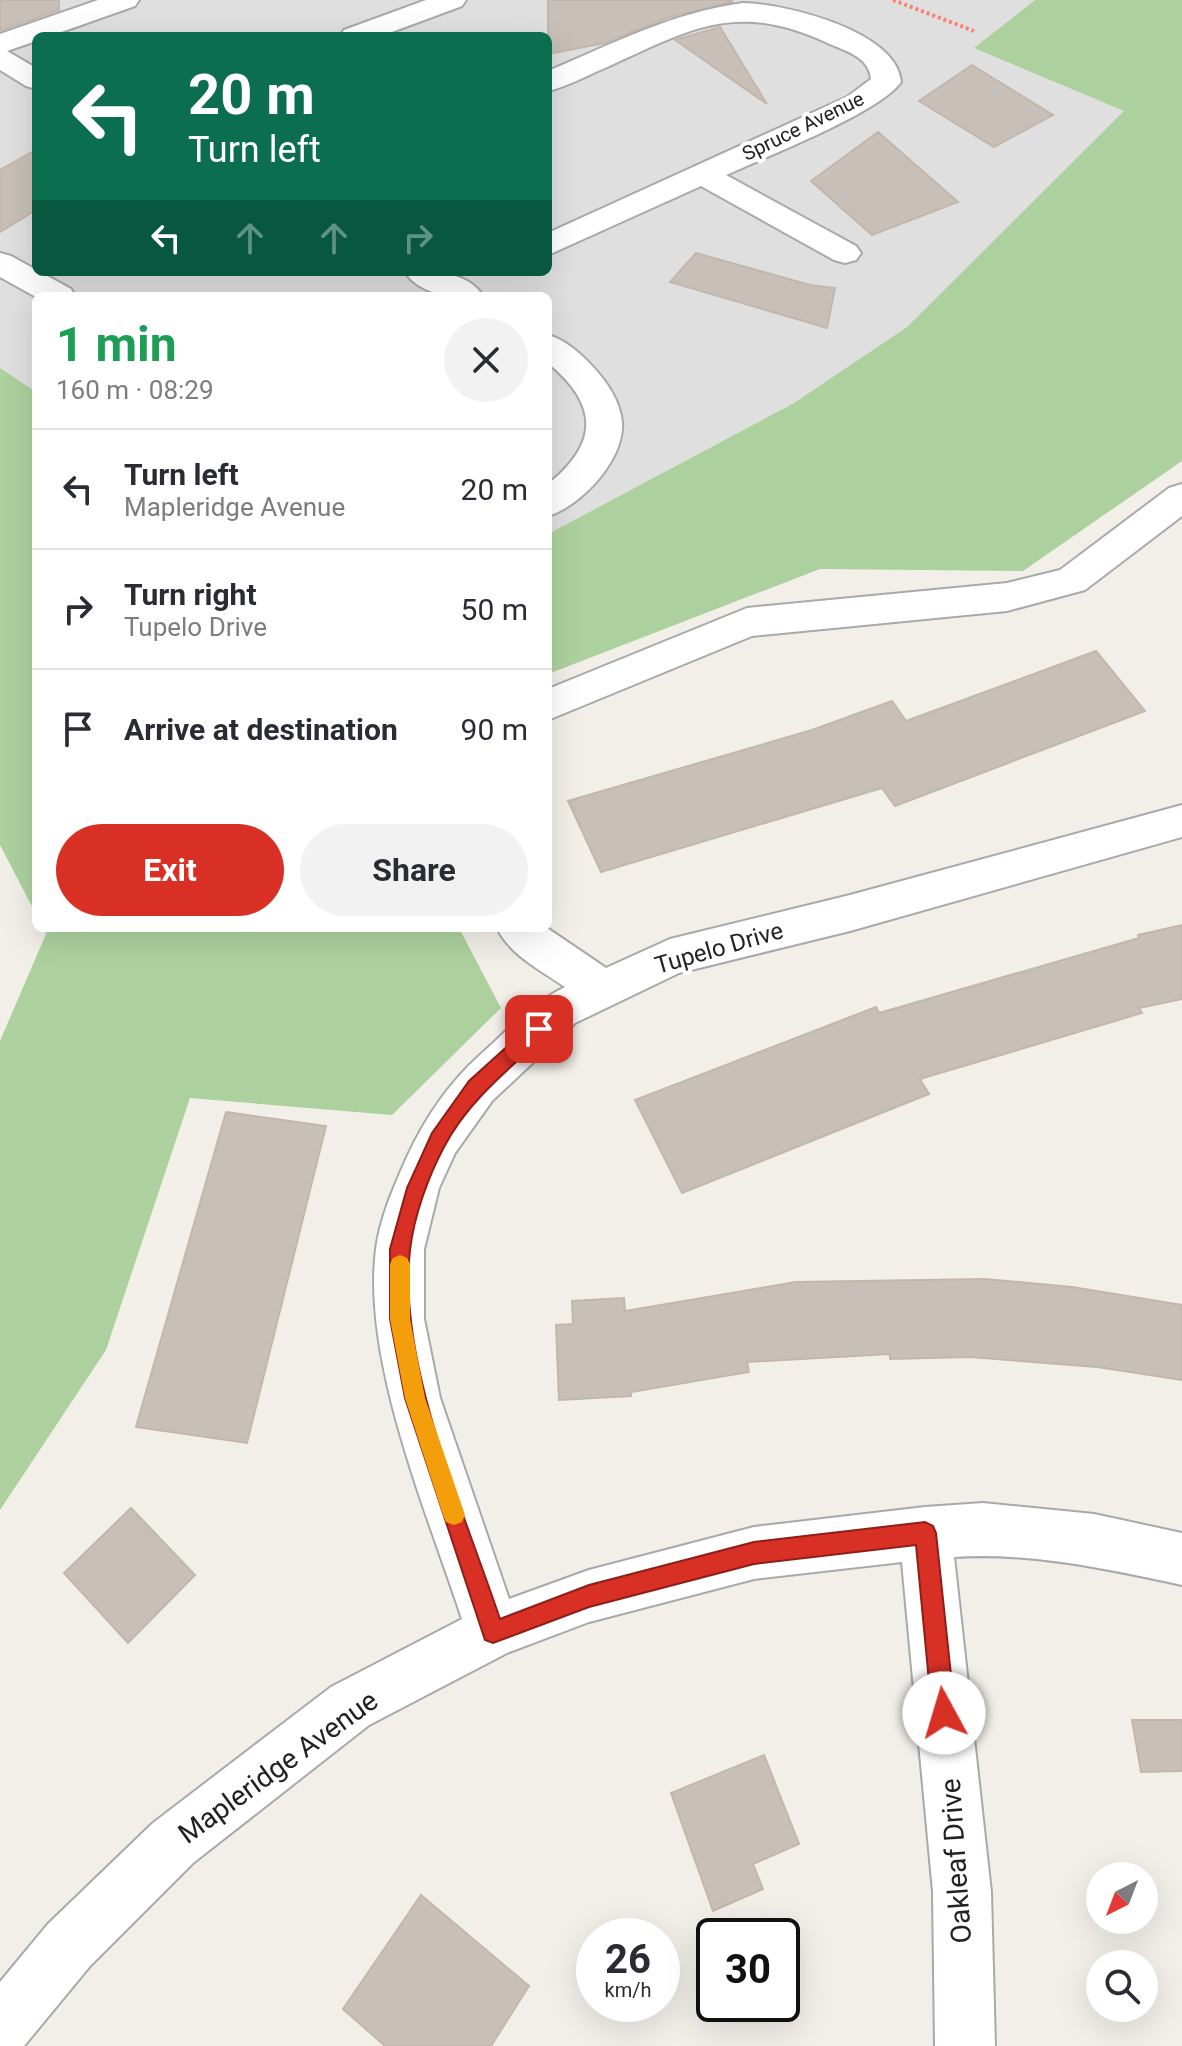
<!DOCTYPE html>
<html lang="en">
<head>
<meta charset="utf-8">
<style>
	:root { --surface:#fff; --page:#f2f2f3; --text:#2b2b33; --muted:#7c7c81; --line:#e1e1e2; --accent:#d93025 }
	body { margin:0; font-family:Roboto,sans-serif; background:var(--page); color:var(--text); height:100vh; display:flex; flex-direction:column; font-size:30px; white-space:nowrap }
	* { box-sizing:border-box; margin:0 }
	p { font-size:26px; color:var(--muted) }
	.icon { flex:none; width:44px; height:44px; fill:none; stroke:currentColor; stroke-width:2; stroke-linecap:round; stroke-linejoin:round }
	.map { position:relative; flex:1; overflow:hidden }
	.details { position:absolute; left:32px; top:292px; width:520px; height:640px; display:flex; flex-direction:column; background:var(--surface); border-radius:12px; box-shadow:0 8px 32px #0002 }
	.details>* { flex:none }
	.top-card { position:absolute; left:32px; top:32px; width:520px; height:244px; border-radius:12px; box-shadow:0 8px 32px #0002; background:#0b6e4f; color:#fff; overflow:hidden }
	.needle { width:52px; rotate:222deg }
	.tools { position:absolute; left:1086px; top:1862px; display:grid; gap:16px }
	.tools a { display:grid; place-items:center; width:72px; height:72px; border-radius:50%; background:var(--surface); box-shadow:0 8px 32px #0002; font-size:40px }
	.speed { position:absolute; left:576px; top:1918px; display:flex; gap:16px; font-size:40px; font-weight:700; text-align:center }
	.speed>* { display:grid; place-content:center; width:104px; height:104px; border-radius:50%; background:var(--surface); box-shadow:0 8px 32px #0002; line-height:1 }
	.speed small { font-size:20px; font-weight:400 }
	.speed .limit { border:4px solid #111; border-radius:12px; background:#fff; color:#111 }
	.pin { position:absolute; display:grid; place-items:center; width:68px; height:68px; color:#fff; margin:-34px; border-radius:16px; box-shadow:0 4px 12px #0006 }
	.me { position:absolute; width:88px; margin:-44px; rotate:354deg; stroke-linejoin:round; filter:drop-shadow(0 0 6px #0008) }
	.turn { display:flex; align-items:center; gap:28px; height:168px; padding:0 24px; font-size:36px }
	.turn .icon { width:104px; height:104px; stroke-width:2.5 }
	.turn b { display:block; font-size:56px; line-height:68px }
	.lanes { display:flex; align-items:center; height:76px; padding:0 24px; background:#0003; justify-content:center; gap:40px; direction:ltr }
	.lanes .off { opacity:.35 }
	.round { display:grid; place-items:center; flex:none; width:84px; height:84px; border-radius:42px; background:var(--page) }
	.summary { display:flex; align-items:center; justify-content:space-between; height:136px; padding:0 24px }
	h1 { font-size:48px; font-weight:700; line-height:60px; color:#1e9e55 }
	.button { display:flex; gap:16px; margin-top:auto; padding:16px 24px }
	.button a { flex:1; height:92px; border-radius:48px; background:var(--accent); color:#fff; font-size:32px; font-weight:700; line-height:92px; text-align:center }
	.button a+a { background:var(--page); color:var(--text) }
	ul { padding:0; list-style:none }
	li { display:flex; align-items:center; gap:24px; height:120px; padding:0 24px; border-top:2px solid var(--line) }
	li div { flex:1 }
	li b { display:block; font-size:30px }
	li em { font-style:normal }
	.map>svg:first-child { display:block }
	.residential { fill:#e0dfdf; fill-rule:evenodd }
	.forest { fill:#add19e }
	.building { fill:#c7bfb8; stroke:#c4b6ab; stroke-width:2 }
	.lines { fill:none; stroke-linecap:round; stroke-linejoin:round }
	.minor-casing { stroke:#a9a9a9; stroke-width:4 }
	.path { stroke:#fa8072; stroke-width:4; stroke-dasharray:3 3; stroke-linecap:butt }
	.minor { fill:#fff; fill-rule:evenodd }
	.route { fill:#d93025; stroke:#8d1f18; stroke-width:2 }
	.slow { fill:#f59e0b }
	.labels { text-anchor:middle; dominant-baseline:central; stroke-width:8; stroke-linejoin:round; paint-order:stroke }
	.far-street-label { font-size:20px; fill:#222; stroke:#fff }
	.street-label { font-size:24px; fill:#222; stroke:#fff }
	.near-street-label { font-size:28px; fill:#222; stroke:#fff }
</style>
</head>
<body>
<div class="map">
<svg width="1182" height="2046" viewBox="0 0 1182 2046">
	<rect width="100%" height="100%" fill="#f2efe9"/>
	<path class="residential" d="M0,0H1035L975,48L1125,111L907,327L794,403L548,534V296H36V392L0,368ZM36,36H548V272H36Z"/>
	<g class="forest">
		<path d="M1035,0H1182V461L1023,571L820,569L548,674V534L794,403L907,327L1124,111L974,48Z"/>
		<path d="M0,368L36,392V914L0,845Z"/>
		<path d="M44,928H459L501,1008L392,1115L190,1098L106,1350L0,1510V1041L46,934Z"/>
	</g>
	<g class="building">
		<path d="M0,0H59V10L0,31Z"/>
		<path d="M548,0H732V2L667,18L605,43L548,54Z"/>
		<path d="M720,27L767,104L675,40Z"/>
		<path d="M972,65L1053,115L994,147L919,101Z"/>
		<path d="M878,132L958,202L872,235L811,181Z"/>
		<path d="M36,150V210L0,232V170Z"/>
		<path d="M696,253L810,285L835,288L827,328L670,282Z"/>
		<path d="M1096,651L1145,711L895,806L882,788L601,872L568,801L812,730L892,701L906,721Z"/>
		<path d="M1182,925V999L1139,1008L1142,1013L920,1079L929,1094L682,1193L635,1100L876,1007L879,1013L1139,938L1138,935Z"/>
		<path d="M226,1112L326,1126L247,1443L136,1427Z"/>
		<path d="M985,1279L1072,1287L1182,1305V1380L1097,1367L970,1357L890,1359V1354L747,1362L749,1372L631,1392V1396L559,1400L556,1325L573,1324L572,1301L624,1298L625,1311L796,1282Z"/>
		<path d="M131,1508L195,1575L128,1643L64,1573Z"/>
		<path d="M1132,1720H1182V1771L1141,1772Z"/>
		<path d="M764,1755L799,1844L753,1864L763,1889L713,1911L671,1793Z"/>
		<path d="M421,1895L529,1986L491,2046H385L343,2009Z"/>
	</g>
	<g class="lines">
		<defs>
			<g id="minor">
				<path d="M98,0H139L135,6L50,36H36V41L7,51L36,68V89L26,86L0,70V34Z"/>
				<path d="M426,0H466L462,6L381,36H340L344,30Z"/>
				<path d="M743,3C786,4 897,31 901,82C879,113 765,157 726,175L856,246L861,253L856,260L845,263L834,260L701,186L548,255V233L847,97L871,79C869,58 849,52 832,45C737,0 694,27 605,68C586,76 568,86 548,91V71C612,44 674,12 743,3Z"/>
				<path d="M0,253L11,256L71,289L75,296L36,297L0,277Z"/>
				<path d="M405,272C432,272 467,270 483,296C456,296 422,298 405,272Z"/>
				<path d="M548,335C566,340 581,354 593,367C607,382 620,401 622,422C625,459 581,506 548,516V484C599,443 599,405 548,363Z"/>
				<path d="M1182,484V516L1085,590L1007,611L752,636L548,720V689L747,608L1007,583L1060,570L1169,488Z"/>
				<path d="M1182,805V837L850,931L679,973L575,1023L492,1101L455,1153L439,1188L424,1249V1319L440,1398L509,1599L589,1570L754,1527L925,1507L983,1503L1094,1514L1182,1533V1585C1108,1569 1030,1552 954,1557L991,1892L995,2046H935L933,1892L902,1562L754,1579L589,1622L507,1653L369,1725L193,1863L90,1966L24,2046H0V1982L48,1924L153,1823L331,1687L462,1619C427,1512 362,1361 376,1249C380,1218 394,1186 407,1157C425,1118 448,1084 480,1055C507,1031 532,1003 565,987C540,970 510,955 497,928H547L606,968L670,939L850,895Z"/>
			</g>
		</defs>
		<use href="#minor" class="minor-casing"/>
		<path class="path" d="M893,0L974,31"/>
		<use href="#minor" class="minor"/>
	</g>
	<path class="route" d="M539,1021L546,1023L548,1029L546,1035C509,1069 468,1101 444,1147C428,1177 414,1216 410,1250C397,1363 464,1511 500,1619L589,1585L754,1542L925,1522L933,1526L936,1533L955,1713L952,1721L944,1724L936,1721L932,1713L916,1545L754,1564L589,1607L493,1643L485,1640L405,1398L390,1319V1249L407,1188L432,1133L469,1081L533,1023Z"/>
	<path class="slow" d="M400,1255L407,1258L410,1264V1319L425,1398L465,1515L462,1522L454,1525L446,1522L443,1515L405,1398L390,1319V1264L393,1258Z"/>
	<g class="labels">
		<g class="far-street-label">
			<text transform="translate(803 126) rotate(-26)">Spruce Avenue</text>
		</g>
		<g class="street-label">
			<text transform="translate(719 948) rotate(-16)">Tupelo Drive</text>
		</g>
		<g class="near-street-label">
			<text transform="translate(278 1767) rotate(-36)">Mapleridge Avenue</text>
			<text transform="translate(956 1861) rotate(-94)">Oakleaf Drive</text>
		</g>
	</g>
</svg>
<div class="tools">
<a><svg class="needle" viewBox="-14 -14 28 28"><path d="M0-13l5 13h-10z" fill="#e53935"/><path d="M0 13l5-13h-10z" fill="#7c7c81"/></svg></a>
<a><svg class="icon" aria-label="search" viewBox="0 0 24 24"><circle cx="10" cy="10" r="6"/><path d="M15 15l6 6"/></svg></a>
</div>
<div class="speed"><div>26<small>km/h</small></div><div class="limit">30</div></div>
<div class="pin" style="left:539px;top:1029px;background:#d93025"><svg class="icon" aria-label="arrive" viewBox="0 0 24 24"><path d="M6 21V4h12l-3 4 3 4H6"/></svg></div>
<svg class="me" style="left:944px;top:1713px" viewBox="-20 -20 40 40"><circle r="19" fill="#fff"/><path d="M0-13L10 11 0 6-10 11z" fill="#d93025"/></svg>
<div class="top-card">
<div class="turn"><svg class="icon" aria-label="left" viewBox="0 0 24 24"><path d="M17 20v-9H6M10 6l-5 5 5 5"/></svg><div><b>20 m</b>Turn left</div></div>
<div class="lanes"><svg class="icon" aria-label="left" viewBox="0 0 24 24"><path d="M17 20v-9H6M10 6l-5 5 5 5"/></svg><svg class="icon off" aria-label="ahead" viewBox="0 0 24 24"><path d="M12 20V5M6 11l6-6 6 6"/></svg><svg class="icon off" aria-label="ahead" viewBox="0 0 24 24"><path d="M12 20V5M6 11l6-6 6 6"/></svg><svg class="icon off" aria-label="right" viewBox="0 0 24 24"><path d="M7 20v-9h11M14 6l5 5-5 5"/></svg></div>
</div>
<section class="details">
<div class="summary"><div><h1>1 min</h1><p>160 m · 08:29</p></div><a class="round"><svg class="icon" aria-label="close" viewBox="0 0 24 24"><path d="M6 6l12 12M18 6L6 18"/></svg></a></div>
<ul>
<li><svg class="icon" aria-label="left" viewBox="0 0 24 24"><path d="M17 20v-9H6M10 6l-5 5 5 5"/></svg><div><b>Turn left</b><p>Mapleridge Avenue</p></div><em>20 m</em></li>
<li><svg class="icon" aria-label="right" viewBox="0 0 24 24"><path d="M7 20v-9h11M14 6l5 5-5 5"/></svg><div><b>Turn right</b><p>Tupelo Drive</p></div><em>50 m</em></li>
<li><svg class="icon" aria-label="arrive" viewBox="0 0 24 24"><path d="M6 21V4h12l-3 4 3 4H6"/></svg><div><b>Arrive at destination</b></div><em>90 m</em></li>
</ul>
<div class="button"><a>Exit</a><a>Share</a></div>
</section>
</div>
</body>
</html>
